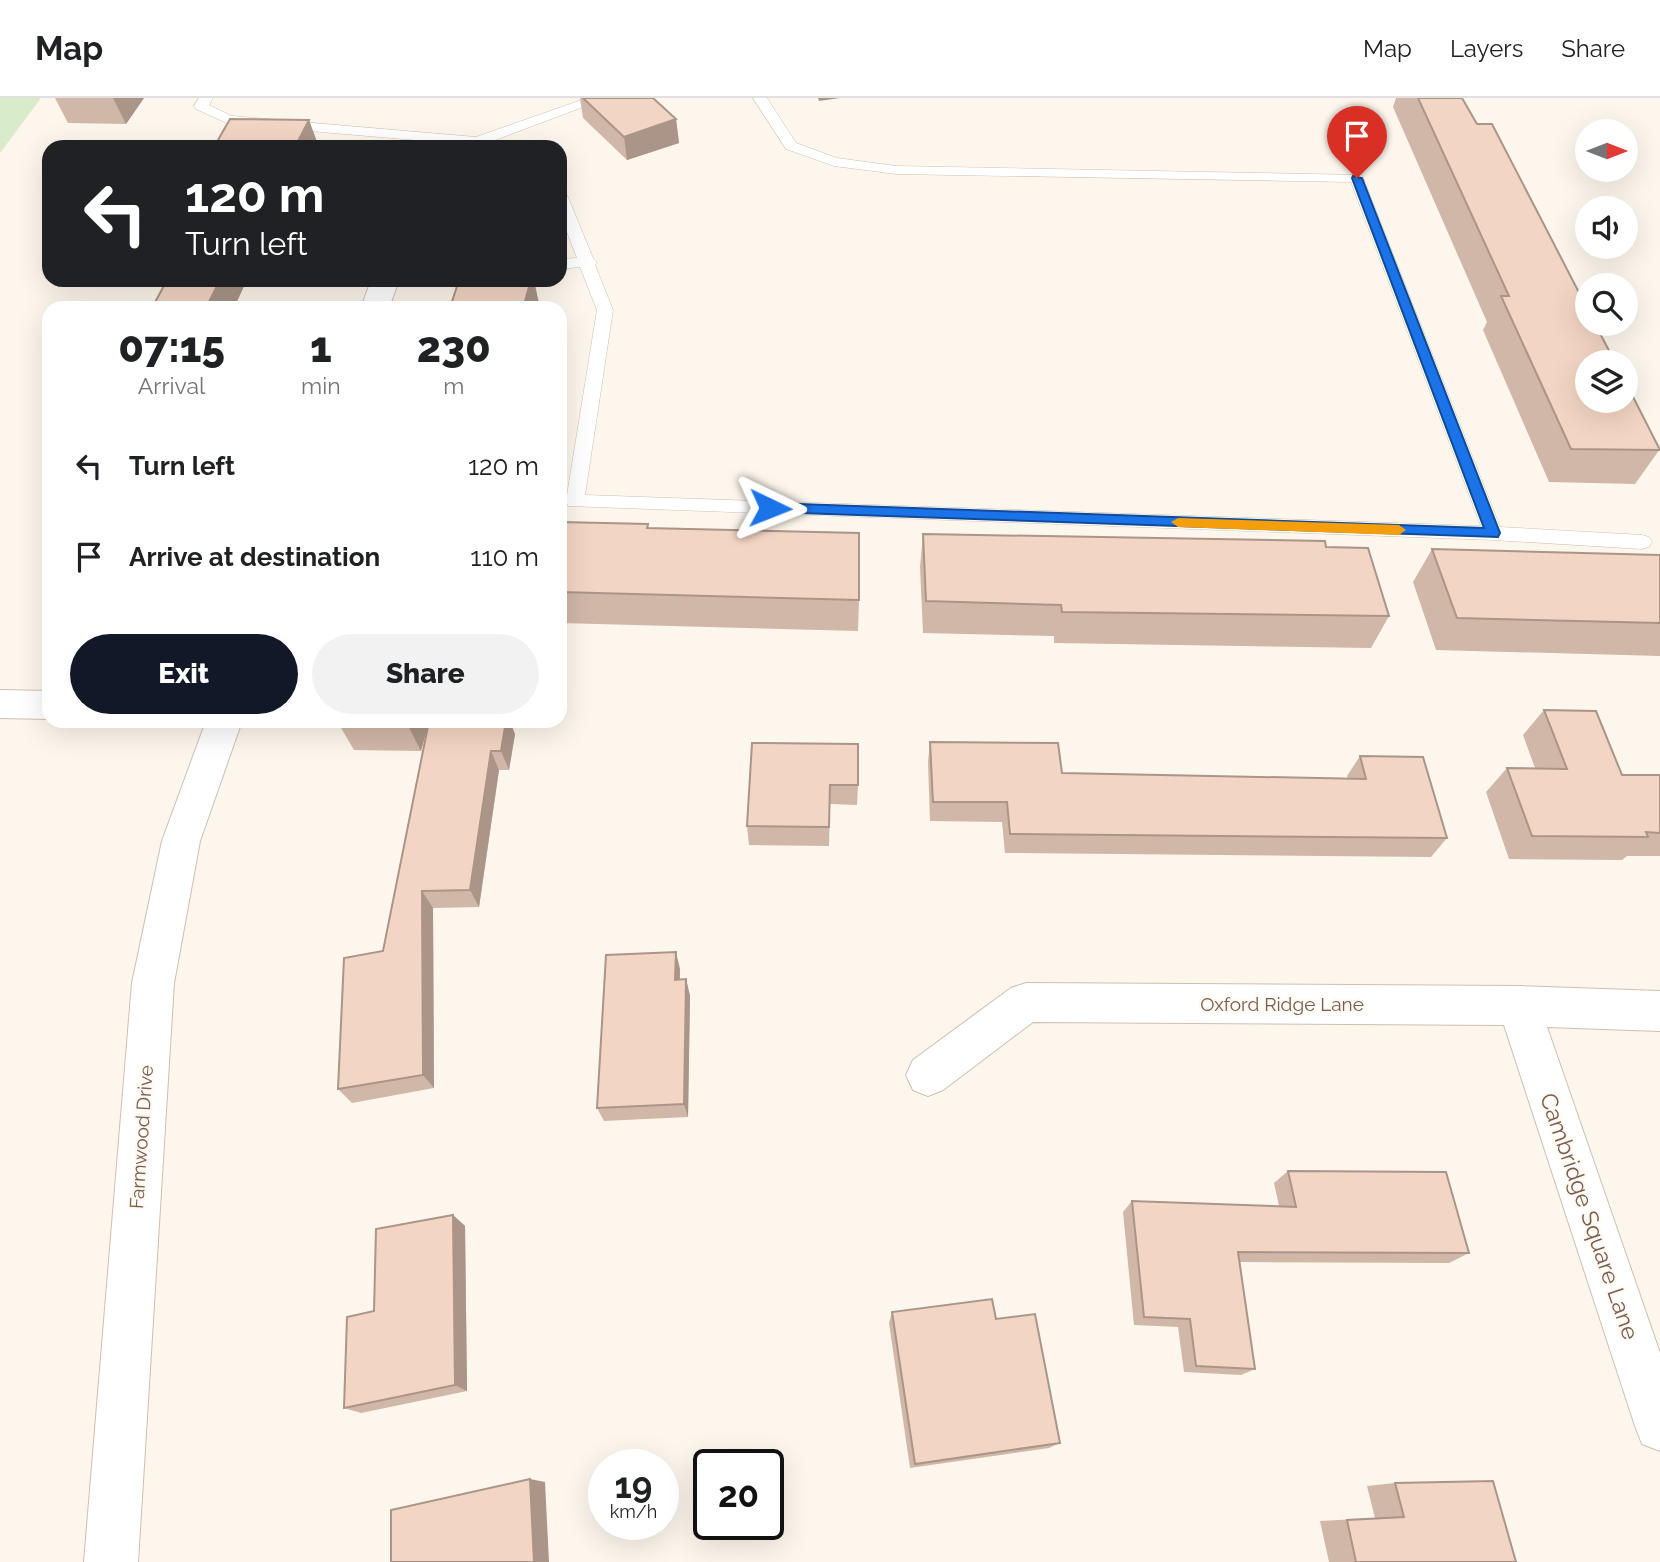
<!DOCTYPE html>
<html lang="en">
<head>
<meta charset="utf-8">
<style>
	:root { --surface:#fff; --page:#f2f2f2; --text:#202124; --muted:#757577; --line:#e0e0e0; --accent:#111827 }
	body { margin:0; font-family:Raleway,sans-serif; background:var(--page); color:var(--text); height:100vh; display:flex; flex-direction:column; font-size:26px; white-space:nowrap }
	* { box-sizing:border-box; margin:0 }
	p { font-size:23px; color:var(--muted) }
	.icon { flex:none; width:38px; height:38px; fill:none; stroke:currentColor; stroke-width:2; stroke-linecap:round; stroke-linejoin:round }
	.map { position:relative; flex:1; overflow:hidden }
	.panel { position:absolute; left:42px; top:203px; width:525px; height:427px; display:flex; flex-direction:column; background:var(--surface); border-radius:21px; box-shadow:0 7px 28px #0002 }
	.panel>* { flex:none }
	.banner { position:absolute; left:42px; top:42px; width:525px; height:147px; border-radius:21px; box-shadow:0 7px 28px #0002; background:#202124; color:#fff; overflow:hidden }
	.needle { width:46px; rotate:90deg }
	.tools { position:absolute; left:1575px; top:21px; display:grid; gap:14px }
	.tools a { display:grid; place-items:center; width:63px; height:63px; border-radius:50%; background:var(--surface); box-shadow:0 7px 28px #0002; font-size:35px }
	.speed { position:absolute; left:588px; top:1351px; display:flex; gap:14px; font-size:35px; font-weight:700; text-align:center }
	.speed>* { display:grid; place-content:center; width:91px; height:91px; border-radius:50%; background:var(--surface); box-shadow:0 7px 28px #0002; line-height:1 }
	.speed small { font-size:18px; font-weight:400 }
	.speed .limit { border:4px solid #111; border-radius:10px; background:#fff; color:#111 }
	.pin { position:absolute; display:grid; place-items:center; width:60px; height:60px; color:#fff; margin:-72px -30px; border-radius:50% 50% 50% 0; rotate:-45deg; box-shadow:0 0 7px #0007 }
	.pin .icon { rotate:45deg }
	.me { position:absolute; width:77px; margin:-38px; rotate:92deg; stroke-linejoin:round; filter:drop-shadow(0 0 5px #0008) }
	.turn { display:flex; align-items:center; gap:24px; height:147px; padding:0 28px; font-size:32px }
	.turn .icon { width:91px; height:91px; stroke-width:2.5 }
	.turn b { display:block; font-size:49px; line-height:60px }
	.eta { display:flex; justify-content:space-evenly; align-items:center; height:119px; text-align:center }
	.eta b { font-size:42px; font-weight:800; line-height:49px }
	.action { display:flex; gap:14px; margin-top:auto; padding:14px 28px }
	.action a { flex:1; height:80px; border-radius:42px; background:var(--accent); color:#fff; font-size:28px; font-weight:800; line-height:80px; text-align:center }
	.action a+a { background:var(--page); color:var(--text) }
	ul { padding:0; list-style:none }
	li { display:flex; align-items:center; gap:21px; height:91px; padding:0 28px }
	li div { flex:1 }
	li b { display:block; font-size:26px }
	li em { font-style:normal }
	header { display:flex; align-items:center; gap:42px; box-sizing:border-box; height:98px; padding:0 35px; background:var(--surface); border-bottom:2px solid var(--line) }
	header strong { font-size:33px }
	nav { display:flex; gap:38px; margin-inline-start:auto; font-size:24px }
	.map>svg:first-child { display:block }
	.green { fill:#d8ecc9 }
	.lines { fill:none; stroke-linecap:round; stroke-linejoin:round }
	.service-casing { stroke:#d1beb0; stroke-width:1 }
	.minor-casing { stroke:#d1beb0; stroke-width:2 }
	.service { fill:#fff; fill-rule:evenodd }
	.minor { fill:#fff; fill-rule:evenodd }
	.wall { fill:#d1b7a8 }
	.shaded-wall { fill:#aa9588 }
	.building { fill:#f3d5c3; stroke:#aa9588; stroke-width:2 }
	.route { fill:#1a73e8; stroke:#114b97; stroke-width:2 }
	.slow { fill:#f59e0b }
	.labels { text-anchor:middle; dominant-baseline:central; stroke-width:5; stroke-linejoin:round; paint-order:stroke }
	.street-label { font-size:19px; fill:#7a5c4d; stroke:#fffaf3 }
	.near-street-label { font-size:23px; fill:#7a5c4d; stroke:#fffaf3 }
</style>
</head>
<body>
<header>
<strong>Map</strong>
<nav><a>Map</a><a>Layers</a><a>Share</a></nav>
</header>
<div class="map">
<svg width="1660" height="1464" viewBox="0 0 1660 1464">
	<rect width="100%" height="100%" fill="#fdf6ec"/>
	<path class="green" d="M0,0H41L0,55Z"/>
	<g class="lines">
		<defs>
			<g id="service">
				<path d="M199,0H213L209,7L232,18L476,39L587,0H607L490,44L496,49H462L461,46L229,26L196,11L194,8Z"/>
				<path d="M753,0H767L796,45L837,60L896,68L1362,77L1500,429L1642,437L1649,439L1652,444L1649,449L1642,451L1493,442L568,408L566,403L597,212L580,169L560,171V161L577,160L560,116V93L567,97L593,160L597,164L595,167L613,212L585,397L1481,428L1351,84L896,76L834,68L786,51Z"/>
			</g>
			<g id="minor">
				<path d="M371,182H399L389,210H361Z"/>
				<path d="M0,592L49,593V621L0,620Z"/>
				<path d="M206,623H242L200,743L174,885L138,1464H84L132,885L162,743Z"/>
				<path d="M1026,885L1519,888L1660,893V933L1547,929L1660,1255V1353L1642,1346L1635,1328L1504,927L1033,924L943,992L928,998L913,992L906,977L913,962L1011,890Z"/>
			</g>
		</defs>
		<use href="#service" class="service-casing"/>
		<use href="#minor" class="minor-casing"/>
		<use href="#service" class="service"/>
		<use href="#minor" class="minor"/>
	</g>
	<g class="wall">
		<path d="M55,0H144L126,26L68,25Z"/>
		<path d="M580,0H653L676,21L679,45L627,62L583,20Z"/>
		<path d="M1396,0H1462L1660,351L1635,386L1549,384L1483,232L1487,224L1393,9Z"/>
		<path d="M560,424L648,426L649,430L859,502L858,533L560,525Z"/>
		<path d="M923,436L1326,449L1389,518L1371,550L1054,545V538L923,535L920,469Z"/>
		<path d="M1432,451L1660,457V558L1436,552L1413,484Z"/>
		<path d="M1544,612L1622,677H1660V758H1627L1622,762L1509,761L1486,694L1507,670H1535L1523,637Z"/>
		<path d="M337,623H429L421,653L354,652Z"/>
		<path d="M429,623L515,636L509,672H499L479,809L433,810L434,990L352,1005L338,991L383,853Z"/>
		<path d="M930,644L1062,675L1348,681L1347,678L1360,658L1447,740L1431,759L1005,755L1002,724L930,723L928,664Z"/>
		<path d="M752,645L858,687L857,707L830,706L829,748L749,747L747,728Z"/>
		<path d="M680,871V882L686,881L690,898L688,1019L604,1023L597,1010Z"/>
		<path d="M1288,1073L1469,1155L1449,1165L1240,1164L1255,1271L1241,1277L1184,1274L1178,1229L1134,1227L1123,1114L1132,1103L1279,1108L1274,1085Z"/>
		<path d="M453,1117L465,1128L467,1293L361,1315L344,1310Z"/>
		<path d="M892,1214L996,1221L1060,1345L1049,1350L910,1370L889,1225Z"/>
		<path d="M1395,1385L1516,1464H1329L1320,1423L1375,1420L1367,1388Z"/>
	</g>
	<g class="shaded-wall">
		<path d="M113,0H144L126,26Z"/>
		<path d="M818,0H840L819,3Z"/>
		<path d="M676,21L679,45L627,62L624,39Z"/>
		<path d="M309,22L319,49H295Z"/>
		<path d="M220,182H247L234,210H206Z"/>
		<path d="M531,182H534L540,210H523Z"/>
		<path d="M407,623H429L421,653L406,624Z"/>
		<path d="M506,623H510L515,636L509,672L501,653Z"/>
		<path d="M491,653L499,672L479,809L470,792Z"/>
		<path d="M422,793L433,810L434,990L423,977Z"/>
		<path d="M676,854L680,871L679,898L675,882Z"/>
		<path d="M686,881L690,898L688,1019L684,1006Z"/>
		<path d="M453,1117L465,1128L467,1293L455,1287Z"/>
		<path d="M530,1381L545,1384L549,1464H534Z"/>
	</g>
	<g class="building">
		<path d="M583,0H653L676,21L624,39Z"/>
		<path d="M1418,0H1462L1477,26H1492L1587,210V226H1595L1615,264H1587V303H1626V285L1660,352L1571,351L1501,198H1509Z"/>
		<path d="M230,21L309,22L295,49H214Z"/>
		<path d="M167,182H220L206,210H152Z"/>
		<path d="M459,182H531L523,210H450Z"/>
		<path d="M560,424L648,426L647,430L859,435V502L560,494Z"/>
		<path d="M923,436L1325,443L1326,449L1368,450L1389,518L1062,514L1061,507L926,503Z"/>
		<path d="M1432,451L1660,457V525L1457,520Z"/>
		<path d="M1544,612L1596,613L1622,677H1660V735L1646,734L1648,739L1532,738L1507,670L1567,671Z"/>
		<path d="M337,623H407L406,624Z"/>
		<path d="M429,623H506L501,653H491L470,792L422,793L423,977L338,991L344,860L383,853Z"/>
		<path d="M930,644L1058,645L1062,675L1366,681L1360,658L1423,659L1447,740L1010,736L1007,704H933Z"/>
		<path d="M752,645L858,646V687H830L829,729L747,728Z"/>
		<path d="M676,854L675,882L686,881L684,1006L597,1010L606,857Z"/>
		<path d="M1288,1073L1446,1074L1469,1155L1238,1154L1255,1271L1196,1268L1190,1221L1144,1219L1132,1103L1296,1109Z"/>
		<path d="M453,1117L455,1287L344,1310L347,1219L374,1213L376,1131Z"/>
		<path d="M992,1201L996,1221L1035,1216L1060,1345L915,1366L892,1214Z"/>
		<path d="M530,1381L534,1464H391V1412Z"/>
		<path d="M1493,1383L1516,1464H1356L1347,1422L1404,1419L1395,1385Z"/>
	</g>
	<path class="route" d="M1353,78L1362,80L1500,435L1498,439L770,414L763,410L770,405L1484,430L1352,80Z"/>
	<path class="slow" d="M1178,420L1399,427L1406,432L1399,437L1178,429L1171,424Z"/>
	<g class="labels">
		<g class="street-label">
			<text x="1282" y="906">Oxford Ridge Lane</text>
			<text transform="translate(141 1039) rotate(-86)">Farmwood Drive</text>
		</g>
		<g class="near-street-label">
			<text transform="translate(1590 1118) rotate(71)">Cambridge Square Lane</text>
		</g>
	</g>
</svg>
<div class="tools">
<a><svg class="needle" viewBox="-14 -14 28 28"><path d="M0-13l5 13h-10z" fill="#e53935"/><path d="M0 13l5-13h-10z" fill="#757577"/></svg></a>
<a><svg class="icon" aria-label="sound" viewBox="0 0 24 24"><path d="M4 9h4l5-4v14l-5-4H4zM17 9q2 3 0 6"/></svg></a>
<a><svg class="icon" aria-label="search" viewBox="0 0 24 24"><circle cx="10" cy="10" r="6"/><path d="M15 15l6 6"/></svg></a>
<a><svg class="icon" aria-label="layers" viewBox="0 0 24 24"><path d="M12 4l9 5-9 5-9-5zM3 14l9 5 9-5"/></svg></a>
</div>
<div class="speed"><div>19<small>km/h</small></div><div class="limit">20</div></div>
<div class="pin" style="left:1357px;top:80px;background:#d93025"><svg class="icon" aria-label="arrive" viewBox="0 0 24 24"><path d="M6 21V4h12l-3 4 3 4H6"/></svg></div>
<svg class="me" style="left:770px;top:410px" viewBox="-20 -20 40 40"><path d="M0-17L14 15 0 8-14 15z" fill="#1a73e8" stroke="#fff" stroke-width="4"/></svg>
<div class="banner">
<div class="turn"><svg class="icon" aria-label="left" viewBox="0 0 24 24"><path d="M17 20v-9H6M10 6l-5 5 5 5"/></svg><div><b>120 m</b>Turn left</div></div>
</div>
<section class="panel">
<div class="eta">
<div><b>07:15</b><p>Arrival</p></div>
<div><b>1</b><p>min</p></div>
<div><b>230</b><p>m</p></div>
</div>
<ul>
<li><svg class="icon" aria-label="left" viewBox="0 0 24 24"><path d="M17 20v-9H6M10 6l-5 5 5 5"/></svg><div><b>Turn left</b></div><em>120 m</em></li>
<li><svg class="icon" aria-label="arrive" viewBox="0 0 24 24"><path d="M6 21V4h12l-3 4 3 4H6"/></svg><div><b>Arrive at destination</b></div><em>110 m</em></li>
</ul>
<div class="action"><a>Exit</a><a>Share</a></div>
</section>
</div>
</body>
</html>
